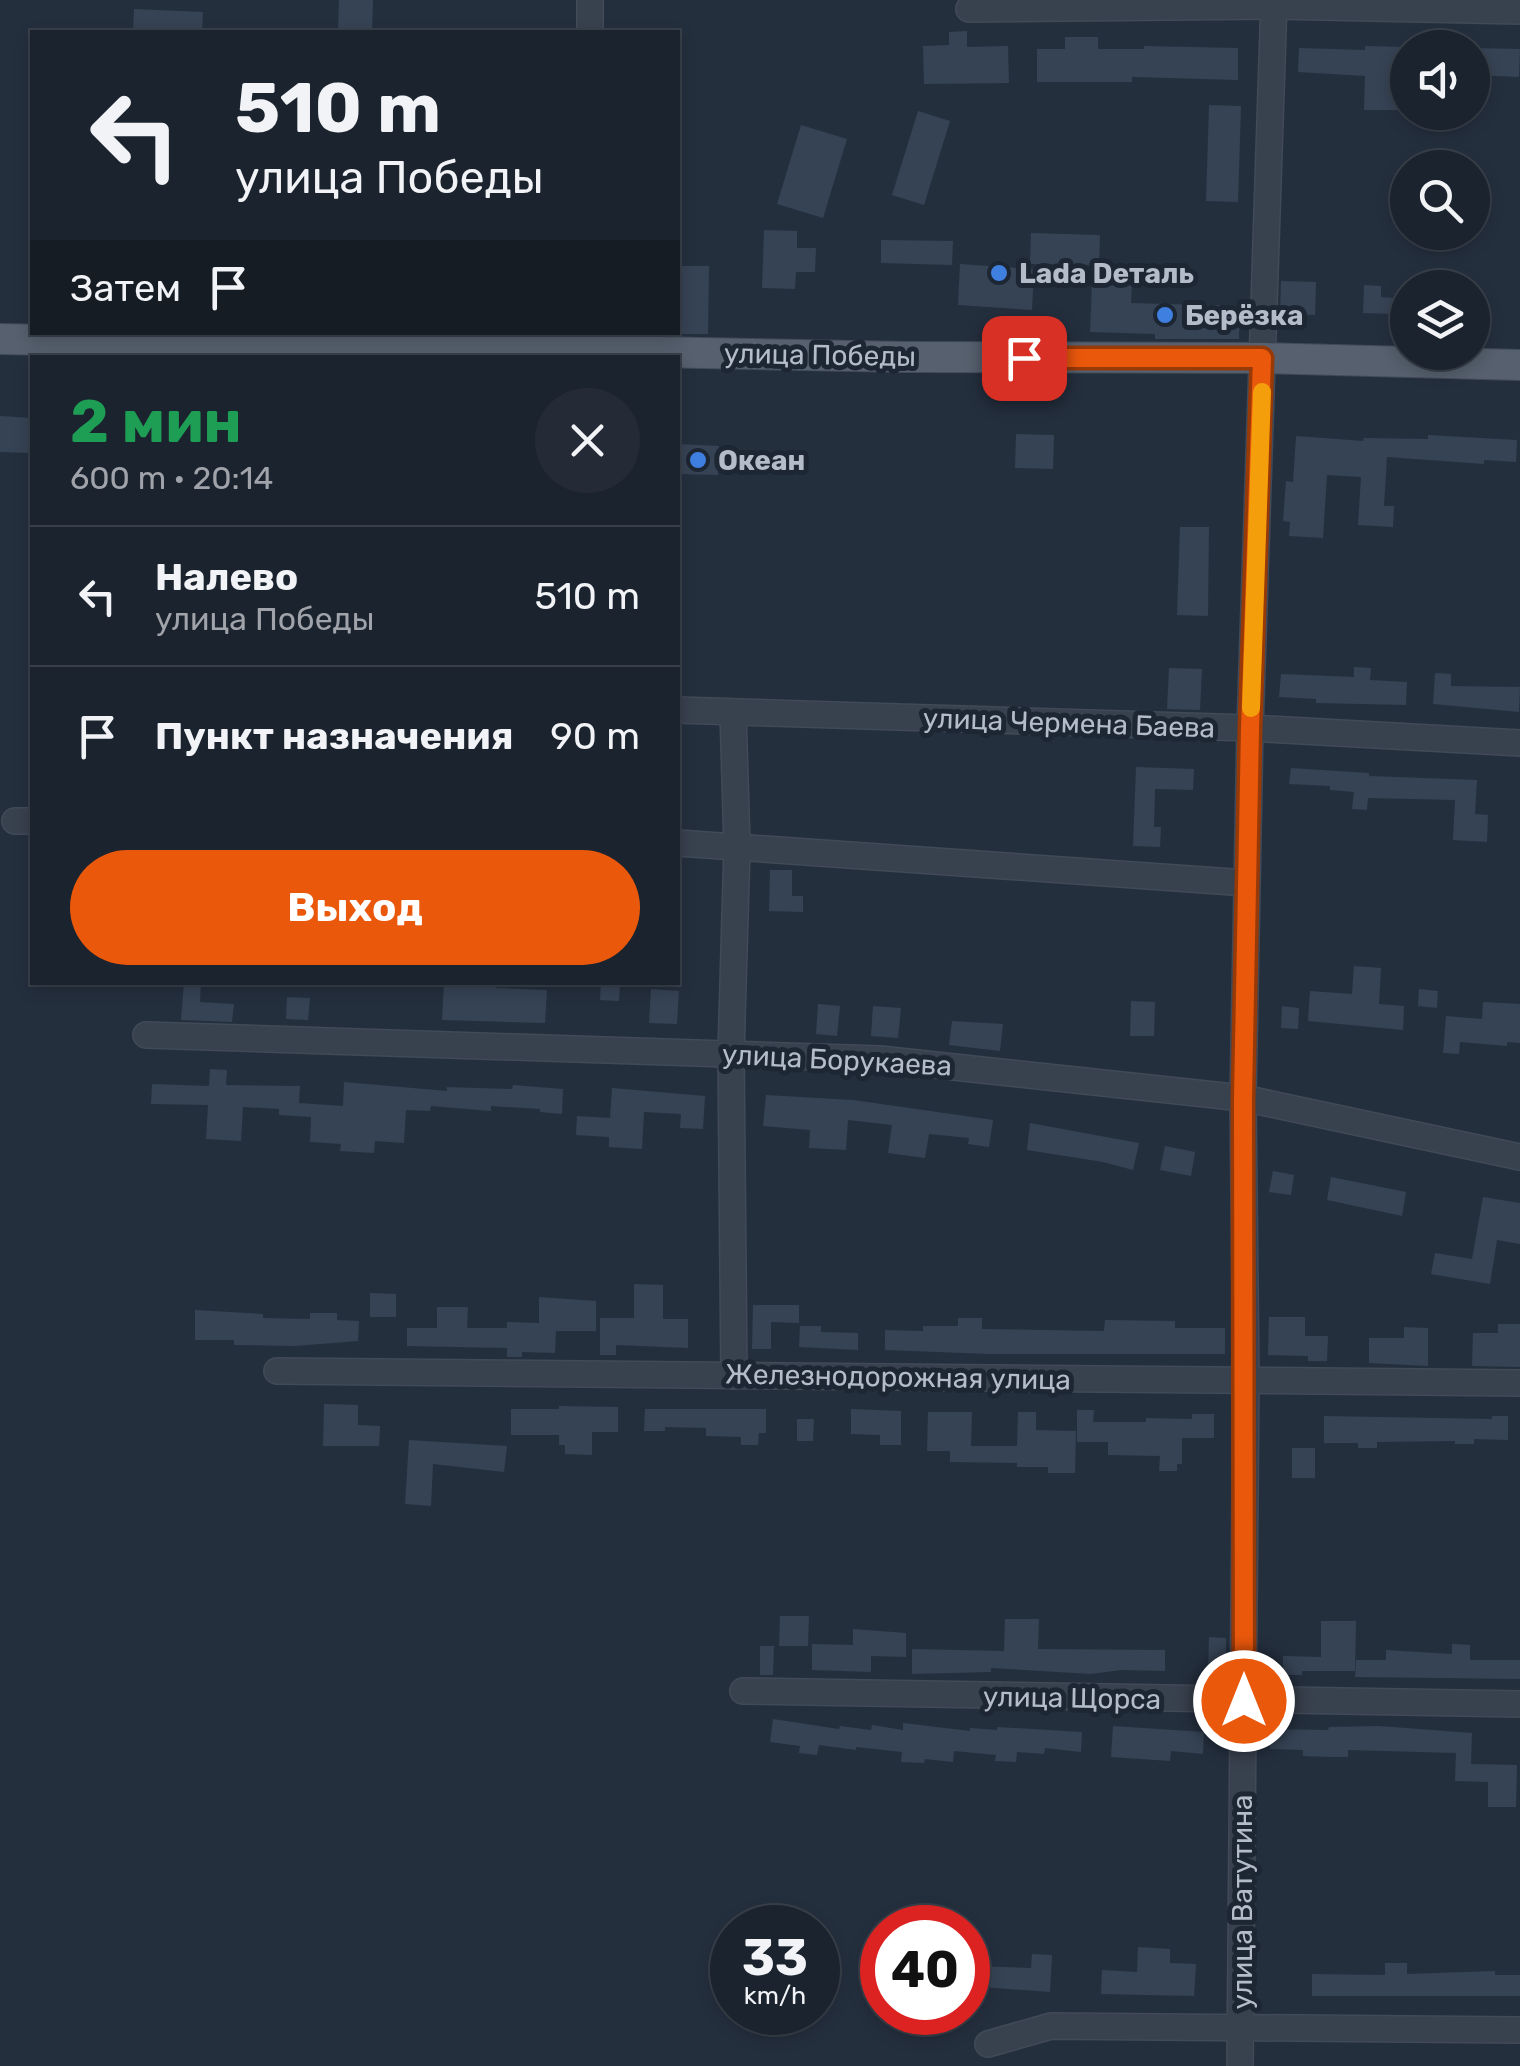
<!DOCTYPE html>
<html lang="ru">
<head>
<meta charset="utf-8">
<style>
	:root { --surface:#1b232e; --page:#242b36; --text:#f1f3f6; --muted:#a0a4aa; --line:#39404a; --accent:#ea580c }
	body { margin:0; font-family:Rubik,sans-serif; background:var(--page); color:var(--text); height:100vh; display:flex; flex-direction:column; font-size:38px; white-space:nowrap }
	* { box-sizing:border-box; margin:0 }
	p { font-size:32px; color:var(--muted) }
	.icon { flex:none; width:55px; height:55px; fill:none; stroke:currentColor; stroke-width:2; stroke-linecap:round; stroke-linejoin:round }
	.map { position:relative; flex:1; overflow:hidden }
	.side { position:absolute; left:30px; top:355px; width:650px; height:630px; display:flex; flex-direction:column; background:var(--surface); border-radius:0px; box-shadow:0 5px 15px #0003,0 0 0 2px var(--line) }
	.side>* { flex:none }
	.hud { position:absolute; left:30px; top:30px; width:650px; height:305px; border-radius:0px; box-shadow:0 5px 15px #0003,0 0 0 2px var(--line); background:#1b232e; color:var(--text); overflow:hidden }
	.tools { position:absolute; left:1390px; top:30px; display:grid; gap:20px }
	.tools a { display:grid; place-items:center; width:100px; height:100px; border-radius:50%; background:var(--surface); box-shadow:0 5px 15px #0003,0 0 0 2px var(--line); font-size:50px }
	.speed { position:absolute; left:710px; top:1905px; display:flex; gap:20px; font-size:50px; font-weight:700; text-align:center }
	.speed>* { display:grid; place-content:center; width:130px; height:130px; border-radius:50%; background:var(--surface); box-shadow:0 5px 15px #0003,0 0 0 2px var(--line); line-height:1 }
	.speed small { font-size:25px; font-weight:400 }
	.speed .limit { border:15px solid #d22; background:#fff; color:#111 }
	.pin { position:absolute; display:grid; place-items:center; width:85px; height:85px; color:#fff; margin:-42px; border-radius:20px; box-shadow:0 5px 15px #0006 }
	.me { position:absolute; width:110px; margin:-55px; rotate:0deg; stroke-linejoin:round; filter:drop-shadow(0 0 8px #0008) }
	.turn { display:flex; align-items:center; gap:35px; height:210px; padding:0 40px; font-size:45px }
	.turn .icon { width:130px; height:130px; stroke-width:2.5 }
	.turn b { display:block; font-size:70px; line-height:85px }
	.then { display:flex; align-items:center; height:95px; padding:0 40px; background:#0003; gap:20px; font-size:38px }
	.round { display:grid; place-items:center; flex:none; width:105px; height:105px; border-radius:52px; background:var(--page) }
	.headline { display:flex; align-items:center; justify-content:space-between; height:170px; padding:0 40px }
	h1 { font-size:60px; font-weight:700; line-height:75px; color:#1e9e55 }
	.cta { display:flex; gap:20px; margin-top:auto; padding:20px 40px }
	.cta a { flex:1; height:115px; border-radius:60px; background:var(--accent); color:#fff; font-size:40px; font-weight:700; line-height:115px; text-align:center }
	ul { padding:0; list-style:none }
	li { display:flex; align-items:center; gap:30px; height:140px; padding:0 40px; border-top:2px solid var(--line) }
	li div { flex:1 }
	li b { display:block; font-size:38px }
	li em { font-style:normal }
	.map>svg:first-child { display:block }
	.building { fill:#364354 }
	.lines { fill:none; stroke-linecap:round; stroke-linejoin:round }
	.minor-casing { stroke:#414a57; stroke-width:28 }
	.major-casing { stroke:#414a57; stroke-width:32 }
	.minor { stroke:#38414e; stroke-width:25 }
	.major { stroke:#56606e; stroke-width:30 }
	.route-casing { stroke:#983908; stroke-width:25 }
	.route { stroke:#ea580c; stroke-width:18 }
	.slow { stroke:#f59e0b; stroke-width:18 }
	.shop-dot { fill:#3f7fe0; stroke:#1d2633; stroke-width:4 }
	.labels { text-anchor:middle; dominant-baseline:central; stroke-width:10; stroke-linejoin:round; paint-order:stroke }
	.poi-label { font-size:28px; font-weight:bold; fill:#b4bcc9; stroke:#1d2633; text-anchor:start }
	.street-label { font-size:28px; fill:#b4bcc9; stroke:#1d2633 }
</style>
</head>
<body>
<div class="map">
<svg width="1520" height="2066" viewBox="0 0 1520 2066">
	<rect width="100%" height="100%" fill="#242f3e"/>
	<g class="building">
		<path d="M339,0H373L372,32H338Z"/>
		<path d="M134,9L203,12L202,32H133Z"/>
		<path d="M967,31V47L1008,46L1009,83L924,84L923,46L949,45V32Z"/>
		<path d="M1065,37H1098V49H1144V46L1238,48V80L1132,77V82H1037V49H1065Z"/>
		<path d="M1365,46L1408,47V110H1364L1365,76L1298,72L1299,48L1365,50Z"/>
		<path d="M1472,48L1520,49L1519,77L1472,75Z"/>
		<path d="M1209,105L1241,106L1238,202L1206,201Z"/>
		<path d="M918,111L950,121L924,205L892,195Z"/>
		<path d="M801,125L847,139L823,218L777,204Z"/>
		<path d="M764,230L797,231V248H816L815,272H796L795,289L762,288Z"/>
		<path d="M1031,233L1100,235L1099,265L1030,264Z"/>
		<path d="M881,240L953,241L952,265L881,263Z"/>
		<path d="M960,264L1034,269L1032,310L958,305Z"/>
		<path d="M678,266H709L708,334H678Z"/>
		<path d="M1281,281L1316,282L1315,315L1280,314Z"/>
		<path d="M1092,282L1132,283L1131,303L1240,306L1239,339H1155V334L1090,332Z"/>
		<path d="M1364,285L1381,286V297L1393,298L1392,314L1363,313Z"/>
		<path d="M0,416L32,418V453L0,452Z"/>
		<path d="M1016,434L1054,435L1053,469L1015,468Z"/>
		<path d="M1428,435L1517,440L1516,462L1484,460V464L1387,457L1384,506H1394L1393,527L1358,525L1361,477L1327,475L1323,538L1289,536L1290,522L1283,521L1286,481L1293,482L1296,436L1363,441L1364,438L1428,439Z"/>
		<path d="M678,444L719,446L718,475L678,474Z"/>
		<path d="M1180,527H1209L1208,616L1177,615Z"/>
		<path d="M1354,667L1371,668L1370,680L1407,682L1406,705L1316,703V699L1279,697L1281,674L1354,677Z"/>
		<path d="M1169,668L1202,669L1200,710L1167,709Z"/>
		<path d="M1435,673L1451,674V686L1520,687L1519,712L1433,704Z"/>
		<path d="M1136,767L1194,769L1193,790L1155,789L1154,827H1161L1160,847L1133,846Z"/>
		<path d="M1291,768L1369,773V776L1477,780L1475,814L1488,815L1487,842L1453,840L1455,800L1368,798L1367,810L1352,809L1354,792L1330,790V786L1289,784Z"/>
		<path d="M770,870H792V896H803V912L769,911Z"/>
		<path d="M1354,966L1381,968L1379,1004L1404,1006L1403,1030L1308,1021L1310,991L1352,994Z"/>
		<path d="M184,982H201L200,1002L234,1004L232,1022L181,1020Z"/>
		<path d="M444,982L496,984V988L547,990L545,1023L442,1020Z"/>
		<path d="M601,982H620L619,1001L600,1000Z"/>
		<path d="M651,989L679,991L677,1024L649,1023Z"/>
		<path d="M1419,989L1438,991L1437,1008L1418,1006Z"/>
		<path d="M287,997L310,998L308,1020L286,1019Z"/>
		<path d="M1131,1001L1155,1002L1154,1036H1130Z"/>
		<path d="M1483,1002L1520,1004V1043L1507,1042V1046L1460,1042L1459,1054L1443,1053L1446,1016L1482,1019Z"/>
		<path d="M818,1004L840,1006L837,1036L816,1034Z"/>
		<path d="M873,1006L901,1008L898,1038L871,1036Z"/>
		<path d="M1282,1006L1299,1008L1298,1029L1281,1028Z"/>
		<path d="M952,1021L1003,1024L1000,1051L949,1045Z"/>
		<path d="M210,1069L227,1070L226,1085L300,1086L299,1103L343,1106L344,1082L447,1091V1087L512,1089L513,1085L563,1089L562,1114L540,1112V1109L491,1106V1111L431,1106L430,1111L406,1110L404,1143L375,1141L374,1153L340,1151L341,1144L310,1142L311,1117L279,1115V1109L243,1107L241,1141L206,1139L208,1105L151,1104L152,1084L209,1086Z"/>
		<path d="M612,1088L705,1096L703,1129L680,1128L681,1114L644,1112L642,1149L609,1147V1137L576,1135L577,1116L610,1118Z"/>
		<path d="M766,1095L853,1100L993,1120L989,1147L968,1144L969,1138L929,1134L925,1158L888,1153L892,1125L848,1120L846,1150L809,1148L810,1130L763,1126Z"/>
		<path d="M1030,1123L1139,1143L1133,1170L1103,1162L1027,1150Z"/>
		<path d="M1165,1146L1195,1152L1191,1176L1160,1170Z"/>
		<path d="M1273,1171L1294,1175L1291,1195L1269,1192Z"/>
		<path d="M1331,1177L1406,1192L1402,1216L1327,1200Z"/>
		<path d="M1483,1197L1520,1203V1244L1497,1240L1490,1284L1431,1274L1435,1253L1472,1259Z"/>
		<path d="M634,1284L663,1285V1319H688V1348L616,1345V1355H600V1318H634Z"/>
		<path d="M370,1293L396,1294V1317H370Z"/>
		<path d="M539,1297L596,1301V1331H556L555,1353L522,1352V1357H507V1348L407,1346V1328H437V1307H468L467,1328H507V1322L539,1323Z"/>
		<path d="M753,1305H799V1323L771,1322V1349H752Z"/>
		<path d="M195,1310L263,1314V1318L310,1319V1313H337V1320L359,1321L358,1341L295,1346L234,1345V1340H195Z"/>
		<path d="M1269,1317H1305V1336H1328L1327,1361H1308V1356L1268,1355Z"/>
		<path d="M958,1318H982V1329L1104,1331L1105,1320L1175,1321V1328H1225V1354H990L885,1350V1330L923,1331V1326H958Z"/>
		<path d="M1498,1324H1520V1367L1472,1366L1473,1333H1498Z"/>
		<path d="M800,1326H821V1332L858,1333V1350L799,1347Z"/>
		<path d="M1404,1327L1428,1328V1366L1369,1363V1338H1404Z"/>
		<path d="M324,1404L358,1405V1425L380,1426L379,1446H323Z"/>
		<path d="M559,1406L618,1407V1432H592V1455L565,1454V1445H559V1435H511V1409H559Z"/>
		<path d="M645,1409H766V1433H759L758,1445H741V1437L706,1436V1428L665,1427V1431H644Z"/>
		<path d="M851,1409L901,1411V1445H880V1435L851,1434Z"/>
		<path d="M1077,1410H1094L1093,1422H1146V1418L1192,1419V1414H1214V1438H1182V1464H1177V1471H1159L1160,1456L1108,1455V1442H1077Z"/>
		<path d="M928,1412H972L971,1446H1017L1018,1412H1036V1430L1076,1431L1075,1473H1048V1467H1017V1463L950,1462V1451H927Z"/>
		<path d="M1324,1416L1492,1419V1416H1508V1440L1474,1439V1444H1455V1441L1377,1442V1448H1358V1443H1324Z"/>
		<path d="M797,1419H814L813,1441H797Z"/>
		<path d="M409,1440L507,1446L504,1472L433,1464L431,1506L405,1504Z"/>
		<rect x="1292" y="1448" width="23" height="30"/>
		<path d="M780,1616H809L808,1646H779Z"/>
		<path d="M1005,1619H1039L1038,1649L1165,1650V1671L1121,1670L1091,1674L991,1668V1672L912,1674V1649L1004,1651Z"/>
		<path d="M1321,1621H1356L1355,1671H1302V1675H1283V1656L1321,1657Z"/>
		<path d="M853,1629L906,1633V1657L871,1656V1672L812,1670V1644L853,1645Z"/>
		<path d="M1209,1637L1226,1638V1676H1208Z"/>
		<path d="M1452,1644L1470,1645V1660H1520V1679L1355,1677L1356,1660H1386V1650L1452,1654Z"/>
		<path d="M760,1646H774L773,1675H760Z"/>
		<path d="M773,1719L839,1729L840,1726L871,1730L872,1725L903,1730V1723L970,1731V1728L997,1730V1727L1082,1732L1081,1752L1045,1748L1044,1754L1017,1752L1016,1762L995,1761L996,1755L954,1751L953,1762L925,1759L924,1763L901,1762L902,1752L856,1747V1750L819,1745L817,1755L799,1753L800,1746L770,1742Z"/>
		<path d="M1113,1726L1204,1732L1203,1754L1171,1751L1170,1761L1111,1757Z"/>
		<path d="M1379,1726L1472,1733L1471,1764L1517,1765L1516,1807H1488V1782L1455,1781L1456,1753L1348,1750V1757H1328L1303,1756V1750L1270,1749V1729L1328,1730L1329,1727Z"/>
		<path d="M923,1905L940,1907L939,1912L949,1913L947,1928H921Z"/>
		<path d="M1138,1947L1170,1949V1963L1196,1964L1194,1996L1101,1994L1102,1970L1137,1972Z"/>
		<path d="M1032,1954L1052,1955L1050,1992L968,1986L969,1966L1031,1968Z"/>
		<path d="M1385,1963H1407V1974L1495,1971V1975H1520V1996H1312V1974L1385,1975Z"/>
	</g>
	<g class="lines">
		<defs>
			<g id="minor">
				<path d="M969,9L1274,6L1520,11"/>
				<path d="M590,32V0"/>
				<path d="M678,710L1250,728L1520,743"/>
				<path d="M733,712L737,846L731,1054L734,1376"/>
				<path d="M15,821H32"/>
				<path d="M678,843L1247,883"/>
				<path d="M146,1035L880,1059L1243,1098L1520,1157"/>
				<path d="M277,1371L1520,1383"/>
				<path d="M743,1691L1520,1704"/>
				<path d="M988,2044L1051,2026L1520,2030"/>
				<path d="M1240,2066L1246,1381L1243,1098L1250,728L1274,0"/>
			</g>
			<path id="major" d="M0,339L905,357L1263,358L1520,365"/>
		</defs>
		<use href="#minor" class="minor-casing"/>
		<use href="#major" class="major-casing"/>
		<use href="#minor" class="minor"/>
		<use href="#major" class="major"/>
	</g>
	<g class="lines">
		<defs>
			<path id="route" d="M1024,358H1262L1250,728L1243,1098L1244,1701"/>
		</defs>
		<use href="#route" class="route-casing"/>
		<use href="#route" class="route"/>
		<path class="slow" d="M1251,708L1262,392"/>
	</g>
	<g class="shop-dot">
		<circle cx="999" cy="273" r="10"/>
		<circle cx="1165" cy="315" r="10"/>
		<circle cx="698" cy="460" r="10"/>
	</g>
	<g class="labels">
		<g class="poi-label">
			<text x="1019" y="273">Lada Dеталь</text>
			<text x="1185" y="315">Берёзка</text>
			<text x="718" y="460">Океан</text>
		</g>
		<g class="street-label">
			<text transform="translate(820 355) rotate(1)">улица Победы</text>
			<text transform="translate(1069 723) rotate(2)">улица Чермена Баева</text>
			<text transform="translate(837 1060) rotate(3)">улица Борукаева</text>
			<text transform="translate(898 1377) rotate(1)">Железнодорожная улица</text>
			<text transform="translate(1072 1698) rotate(1)">улица Щорса</text>
			<text transform="translate(1242 1902) rotate(-90)">улица Ватутина</text>
		</g>
	</g>
</svg>
<div class="tools">
<a><svg class="icon" aria-label="sound" viewBox="0 0 24 24"><path d="M4 9h4l5-4v14l-5-4H4zM17 9q2 3 0 6"/></svg></a>
<a><svg class="icon" aria-label="search" viewBox="0 0 24 24"><circle cx="10" cy="10" r="6"/><path d="M15 15l6 6"/></svg></a>
<a><svg class="icon" aria-label="layers" viewBox="0 0 24 24"><path d="M12 4l9 5-9 5-9-5zM3 14l9 5 9-5"/></svg></a>
</div>
<div class="speed"><div>33<small>km/h</small></div><div class="limit">40</div></div>
<div class="pin" style="left:1024px;top:358px;background:#d93025"><svg class="icon" aria-label="arrive" viewBox="0 0 24 24"><path d="M6 21V4h12l-3 4 3 4H6"/></svg></div>
<svg class="me" style="left:1244px;top:1701px" viewBox="-20 -20 40 40"><circle r="17" fill="#ea580c" stroke="#fff" stroke-width="3"/><path d="M0-11L8 9 0 5-8 9z" fill="#fff"/></svg>
<div class="hud">
<div class="turn"><svg class="icon" aria-label="left" viewBox="0 0 24 24"><path d="M17 20v-9H6M10 6l-5 5 5 5"/></svg><div><b>510 m</b>улица Победы</div></div>
<div class="then">Затем<svg class="icon" aria-label="arrive" viewBox="0 0 24 24"><path d="M6 21V4h12l-3 4 3 4H6"/></svg></div>
</div>
<section class="side">
<div class="headline"><div><h1>2 мин</h1><p>600 m · 20:14</p></div><a class="round"><svg class="icon" aria-label="close" viewBox="0 0 24 24"><path d="M6 6l12 12M18 6L6 18"/></svg></a></div>
<ul>
<li><svg class="icon" aria-label="left" viewBox="0 0 24 24"><path d="M17 20v-9H6M10 6l-5 5 5 5"/></svg><div><b>Налево</b><p>улица Победы</p></div><em>510 m</em></li>
<li><svg class="icon" aria-label="arrive" viewBox="0 0 24 24"><path d="M6 21V4h12l-3 4 3 4H6"/></svg><div><b>Пункт назначения</b></div><em>90 m</em></li>
</ul>
<div class="cta"><a>Выход</a></div>
</section>
</div>
</body>
</html>
